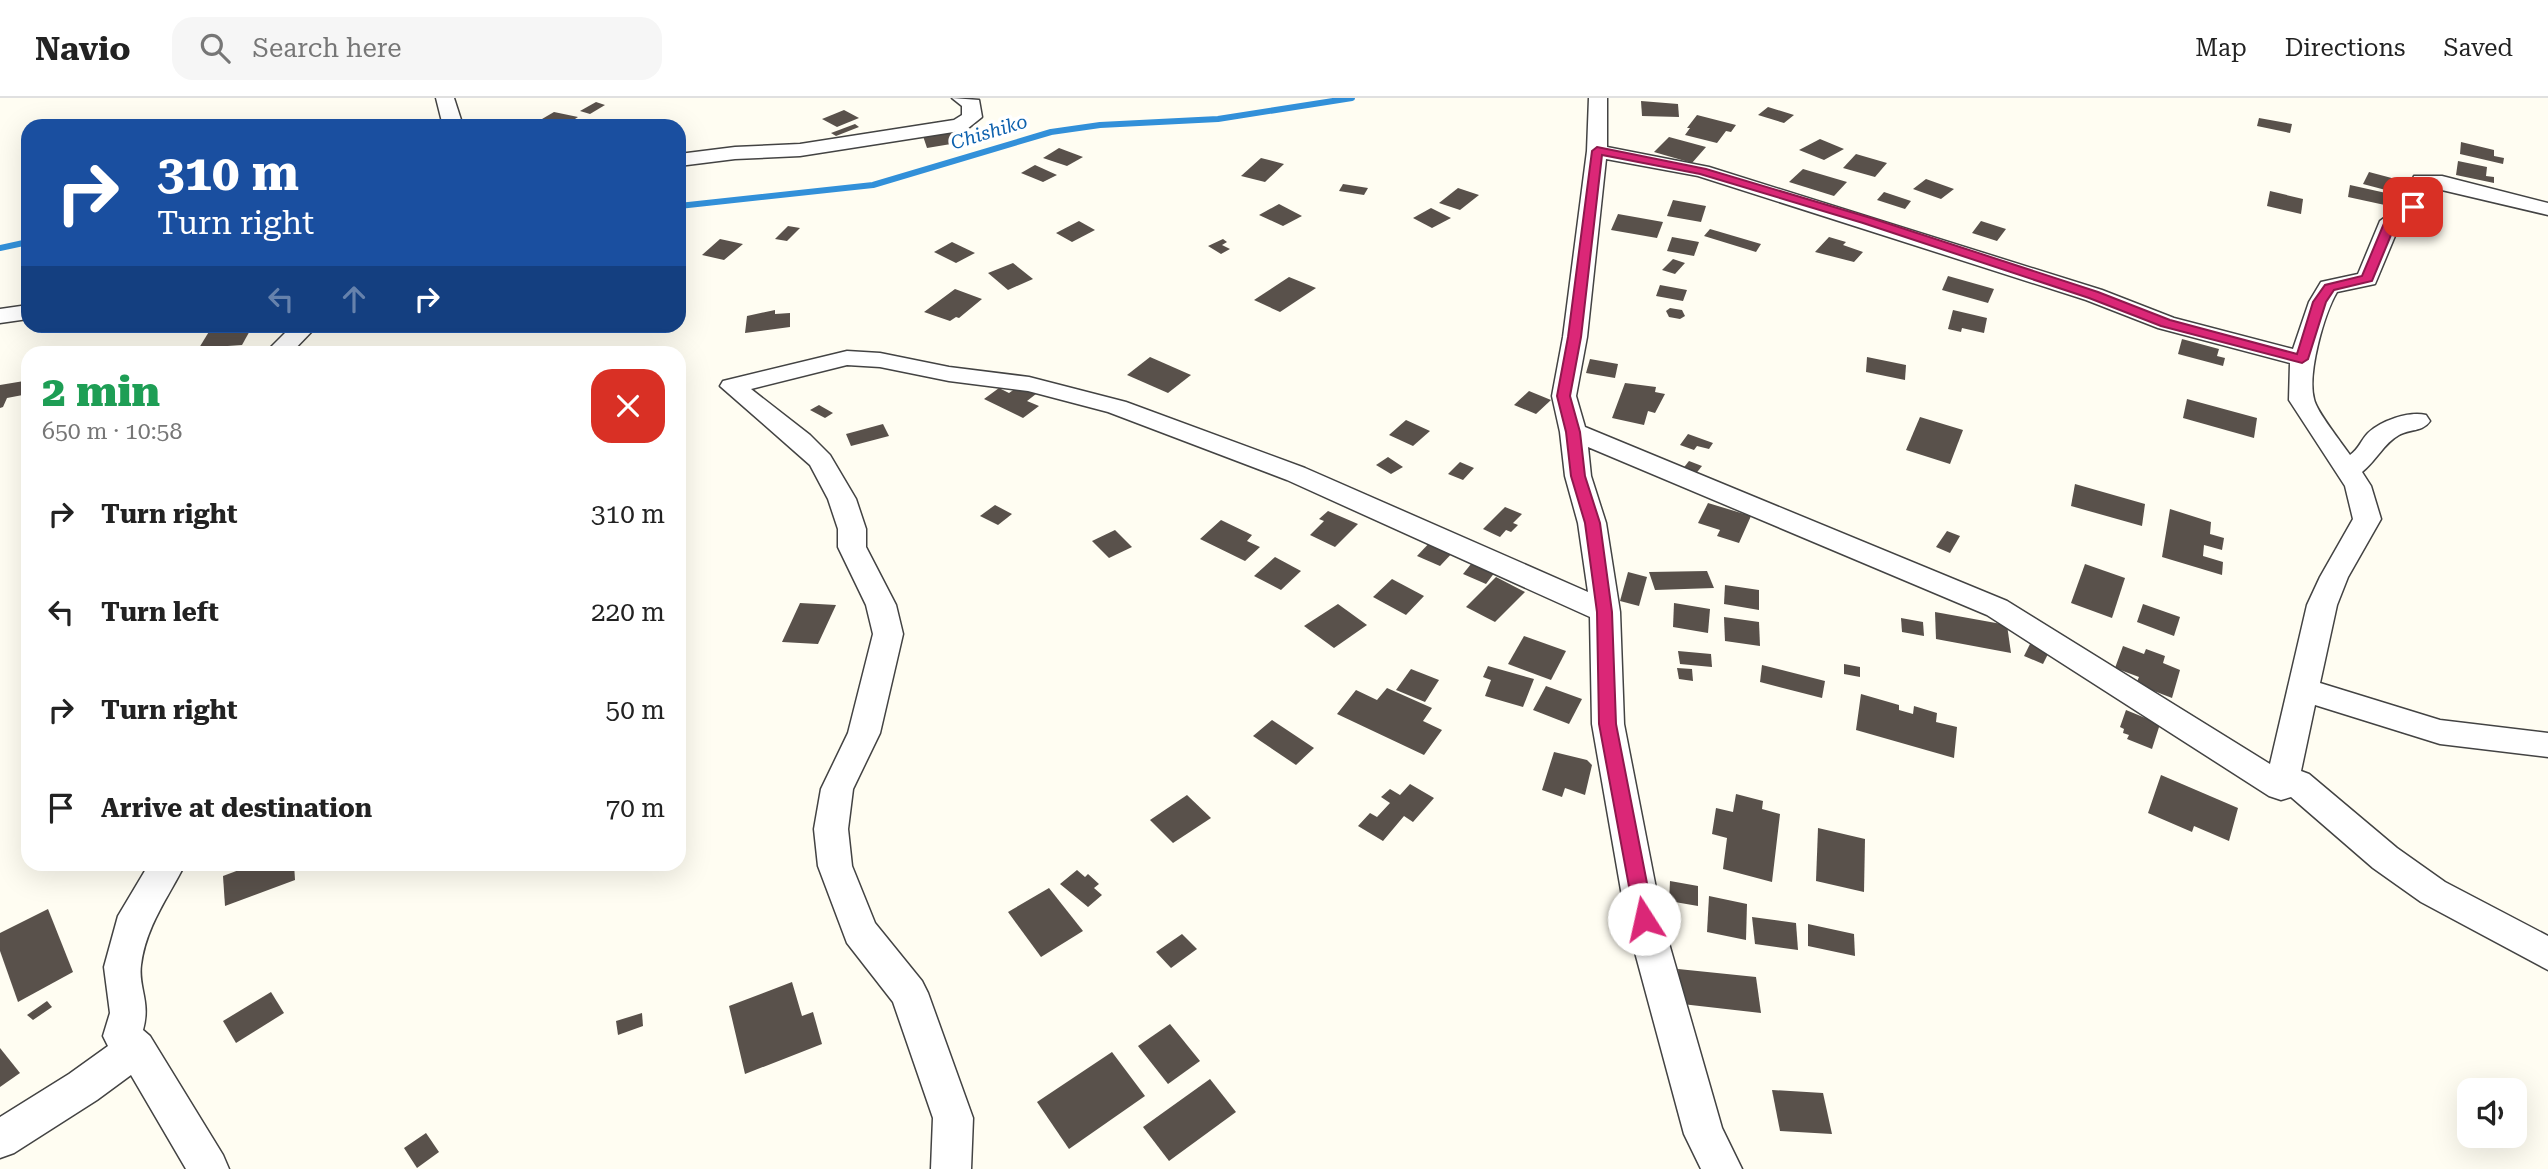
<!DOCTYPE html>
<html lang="en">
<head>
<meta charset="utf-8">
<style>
	:root { --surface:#fff; --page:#f6f6f6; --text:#222; --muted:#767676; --line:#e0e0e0 }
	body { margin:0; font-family:"Roboto Serif",serif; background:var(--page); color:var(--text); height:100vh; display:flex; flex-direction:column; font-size:26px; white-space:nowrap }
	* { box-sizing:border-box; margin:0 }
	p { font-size:23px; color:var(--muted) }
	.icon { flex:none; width:38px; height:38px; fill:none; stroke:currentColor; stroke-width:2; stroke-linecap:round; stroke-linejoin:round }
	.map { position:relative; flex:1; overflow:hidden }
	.details { position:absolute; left:21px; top:248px; width:665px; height:525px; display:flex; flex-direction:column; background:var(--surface); border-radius:21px; box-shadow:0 7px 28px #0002 }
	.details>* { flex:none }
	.guide { position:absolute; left:21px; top:21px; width:665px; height:214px; border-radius:21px; box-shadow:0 7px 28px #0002; background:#1a4fa0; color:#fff; overflow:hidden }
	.fabs { position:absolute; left:2457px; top:980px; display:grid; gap:14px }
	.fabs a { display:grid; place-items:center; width:70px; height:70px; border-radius:14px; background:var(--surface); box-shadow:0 7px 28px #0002; font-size:35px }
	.pin { position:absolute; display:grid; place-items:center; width:60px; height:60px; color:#fff; margin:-30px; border-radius:14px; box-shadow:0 4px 10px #0006 }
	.me { position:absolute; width:77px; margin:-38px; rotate:350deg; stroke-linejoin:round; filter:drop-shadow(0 0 5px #0008) }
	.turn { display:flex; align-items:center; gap:24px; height:147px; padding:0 21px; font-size:32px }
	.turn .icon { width:91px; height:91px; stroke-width:2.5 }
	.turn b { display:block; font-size:49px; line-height:60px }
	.lanes { display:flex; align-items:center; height:66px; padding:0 21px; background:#0003; justify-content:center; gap:35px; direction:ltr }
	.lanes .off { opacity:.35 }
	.round { display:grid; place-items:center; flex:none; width:74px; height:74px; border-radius:21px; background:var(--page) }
	.headline { display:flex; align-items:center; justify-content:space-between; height:119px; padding:0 21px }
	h1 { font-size:42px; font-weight:800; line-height:52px; color:#1e9e55 }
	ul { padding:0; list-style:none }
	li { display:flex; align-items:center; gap:21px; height:98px; padding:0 21px }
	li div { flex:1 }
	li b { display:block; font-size:26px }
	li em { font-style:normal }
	header { display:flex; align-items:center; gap:42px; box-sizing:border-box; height:98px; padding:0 35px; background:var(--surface); border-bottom:2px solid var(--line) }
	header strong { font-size:33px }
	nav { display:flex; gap:38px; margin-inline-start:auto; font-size:24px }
	.search { width:490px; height:63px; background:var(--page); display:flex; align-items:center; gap:18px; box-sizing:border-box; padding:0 24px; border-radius:21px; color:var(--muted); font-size:26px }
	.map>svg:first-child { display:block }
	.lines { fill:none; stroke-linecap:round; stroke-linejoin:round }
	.stream { stroke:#3290d9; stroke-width:6 }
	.building { fill:#59514b }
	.minor-casing { stroke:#434343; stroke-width:3 }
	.minor { fill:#fff; fill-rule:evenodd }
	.route { fill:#db2777; stroke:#8e194d; stroke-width:2 }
	.labels { text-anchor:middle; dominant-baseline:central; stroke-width:7; stroke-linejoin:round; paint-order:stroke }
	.far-water-label { font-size:19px; font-style:italic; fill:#0d61ae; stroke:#fff }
</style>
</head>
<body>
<header>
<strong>Navio</strong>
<div class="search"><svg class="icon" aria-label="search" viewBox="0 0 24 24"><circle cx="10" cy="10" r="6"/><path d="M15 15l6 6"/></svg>Search here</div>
<nav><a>Map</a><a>Directions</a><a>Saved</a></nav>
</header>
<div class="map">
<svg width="2548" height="1071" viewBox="0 0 2548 1071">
	<rect width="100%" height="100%" fill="#fffdf2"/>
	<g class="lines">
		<g class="stream">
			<path d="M679,108L873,87L1051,34L1100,27L1218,21L1352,0"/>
			<path d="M0,150L28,144"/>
		</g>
	</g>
	<g class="building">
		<path d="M1641,3L1678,6L1679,19L1642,18Z"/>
		<path d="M596,4L605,7L590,16L580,13Z"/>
		<path d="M1768,9L1794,17L1784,25L1758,17Z"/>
		<path d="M844,12L859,20L837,29L822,21Z"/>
		<path d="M554,14L578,19L566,27L542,21Z"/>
		<path d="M1697,17L1736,27L1731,34L1726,33L1717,45L1685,37L1690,30H1687Z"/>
		<path d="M2259,20L2292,26L2290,35L2257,28Z"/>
		<path d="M855,26L859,29L836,38L831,35Z"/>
		<path d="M953,34L957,45L927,50L923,38Z"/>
		<path d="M1669,39L1706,49L1692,65L1654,54Z"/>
		<path d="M1820,41L1844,51L1824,62L1799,52Z"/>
		<path d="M2461,44L2494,52V58L2504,60L2503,66L2460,56Z"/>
		<path d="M1059,50L1083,59L1067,68L1043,60Z"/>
		<path d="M1856,56L1887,65L1875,79L1843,70Z"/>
		<path d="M1261,60L1284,66L1265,84L1241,78Z"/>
		<path d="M2458,63L2487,69L2486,78L2494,79V85L2456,77Z"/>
		<path d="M1035,67L1057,77L1043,84L1021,75Z"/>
		<path d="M1803,71L1847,84L1834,98L1789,84Z"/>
		<path d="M2369,74L2403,83L2397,95L2363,86Z"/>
		<path d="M1926,81L1954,91L1941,101L1913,91Z"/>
		<path d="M1343,86L1368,90L1364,97L1339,93Z"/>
		<path d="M2350,87L2395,97L2394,109L2348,99Z"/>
		<path d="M1458,90L1479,97L1460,112L1439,105Z"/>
		<path d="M2270,93L2303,101L2301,116L2267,108Z"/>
		<path d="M1884,94L1911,103L1905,111L1877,102Z"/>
		<path d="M1673,102L1706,108L1701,124L1667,118Z"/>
		<path d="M1279,106L1302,118L1283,128L1259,117Z"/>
		<path d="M1431,110L1451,120L1432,130L1413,120Z"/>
		<path d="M2419,111L2432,115L2428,122L2415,118Z"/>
		<path d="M1618,116L1663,124L1657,140L1611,132Z"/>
		<path d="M1079,123L1095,132L1072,144L1056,135Z"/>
		<path d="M1981,123L2006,131L1997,143L1972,135Z"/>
		<path d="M788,128L800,130L787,143L775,141Z"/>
		<path d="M1710,131L1761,146L1756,154L1704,138Z"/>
		<path d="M1672,139L1699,144L1694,158L1667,153Z"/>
		<path d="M1829,139L1846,144L1843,147L1863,154L1854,164L1815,154Z"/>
		<path d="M720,141L743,146L724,162L702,157Z"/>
		<path d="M1223,141L1227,144L1222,147L1230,151L1221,156L1208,148Z"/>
		<path d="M952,144L975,155L956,165L934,154Z"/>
		<path d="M1673,161L1685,165L1675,176L1662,172Z"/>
		<path d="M1013,165L1033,181L1008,192L988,175Z"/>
		<path d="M1948,178L1994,191L1988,205L1942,192Z"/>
		<path d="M1289,179L1316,190L1280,214L1254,202Z"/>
		<path d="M1660,187L1687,192L1683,203L1656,198Z"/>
		<path d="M955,191L982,201L959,220L956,219L950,223L924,214Z"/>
		<path d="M1670,210L1682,212L1685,218L1680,221L1669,219L1666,213Z"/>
		<path d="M775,212V216L790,215V229L745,235L747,218Z"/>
		<path d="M1953,212L1987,220L1984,235L1962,230L1961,234L1948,231Z"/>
		<path d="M252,229L242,247L199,250L210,232Z"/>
		<path d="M2182,241L2219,251L2217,258L2225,260L2223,268L2178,256Z"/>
		<path d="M1150,259L1191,277L1168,295L1127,277Z"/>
		<path d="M1867,259L1906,267L1905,282L1866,274Z"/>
		<path d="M1590,261L1618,266L1615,280L1586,275Z"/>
		<path d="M24,283L23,285L28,284V296L7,300L3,309L0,310V287Z"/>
		<path d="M1625,285L1656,289L1655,294L1665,296L1655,315L1648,313L1644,327L1612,320Z"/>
		<path d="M1019,288L1036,296L1027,303L1039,308L1023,320L984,301L999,290L1009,295Z"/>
		<path d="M1529,293L1551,302L1536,316L1514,307Z"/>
		<path d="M2187,301L2257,320L2254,340L2183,320Z"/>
		<path d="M819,307L833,315L825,320L810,312Z"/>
		<path d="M1920,319L1963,332L1950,366L1906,352Z"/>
		<path d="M1406,322L1430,333L1413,348L1389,337Z"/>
		<path d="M883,326L889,338L851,348L846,336Z"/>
		<path d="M1688,336L1713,345L1709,351L1697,348L1694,352L1680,347Z"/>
		<path d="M1388,359L1403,369L1391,376L1376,367Z"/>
		<path d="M1689,363L1702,368L1694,378L1681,373Z"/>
		<path d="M1460,364L1474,370L1463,382L1448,376Z"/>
		<path d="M2075,386L2145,406L2142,428L2071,408Z"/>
		<path d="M1708,405L1751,418L1739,445L1717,438L1720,432L1698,425Z"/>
		<path d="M995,407L1012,416L998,427L980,418Z"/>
		<path d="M1505,409L1522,416L1513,425L1518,427L1511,434L1506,432L1500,439L1483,431Z"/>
		<path d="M2170,411L2211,424L2210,436L2224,440L2222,452L2204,447L2203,458L2223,464L2222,477L2162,459Z"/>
		<path d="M1328,413L1358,426L1335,449L1310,437L1324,423L1319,421Z"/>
		<path d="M1221,422L1252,437L1247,443L1260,449L1245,463L1200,441Z"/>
		<path d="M1115,432L1132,449L1109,460L1092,443Z"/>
		<path d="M1947,433L1960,438L1950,455L1936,449Z"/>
		<path d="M1433,441L1456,451L1440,468L1417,458Z"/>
		<path d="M1275,459L1301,473L1281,492L1254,478Z"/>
		<path d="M1475,461L1498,470L1486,486L1463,476Z"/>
		<path d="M2085,466L2125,480L2112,520L2071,505Z"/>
		<path d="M1707,473L1714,490L1655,492L1649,474Z"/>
		<path d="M1628,474L1647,479L1639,508L1620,503Z"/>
		<path d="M1496,479L1525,494L1495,524L1466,509Z"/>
		<path d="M1392,481L1424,498L1406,517L1373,499Z"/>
		<path d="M1725,487L1759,492V512L1724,506Z"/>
		<path d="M800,505L836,507L818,546L782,544Z"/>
		<path d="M1674,505L1710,511L1708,535L1673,529Z"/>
		<path d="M1338,506L1367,527L1334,550L1304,528Z"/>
		<path d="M2143,506L2180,519L2174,538L2137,524Z"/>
		<path d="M1935,514L2007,527L2011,555L1936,541Z"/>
		<path d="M1724,519L1759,524L1760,548L1725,543Z"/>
		<path d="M1901,520L1923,524L1924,538L1902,534Z"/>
		<path d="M1524,538L1566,553L1551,582L1508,566Z"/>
		<path d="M2032,542L2051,550L2043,566L2024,558Z"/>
		<path d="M2123,548L2144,556L2146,551L2165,558L2163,565L2180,572L2172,600L2136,586L2139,579L2115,570Z"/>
		<path d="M1678,553L1711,556L1712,569L1680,566Z"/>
		<path d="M1844,566L1860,569V579L1844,576Z"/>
		<path d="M1762,567L1825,583L1822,600L1760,584Z"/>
		<path d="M1488,568L1534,581L1523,609L1485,598L1491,582L1483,579Z"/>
		<path d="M1677,570L1692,571L1693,583L1679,581Z"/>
		<path d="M1411,571L1439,582L1425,604L1396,592Z"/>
		<path d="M1546,588L1582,601L1569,626L1533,612Z"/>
		<path d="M1387,590L1432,610L1423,623L1442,632L1424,657L1337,616L1356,592L1377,602Z"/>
		<path d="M1861,596L1899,607V612L1913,616L1914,608L1937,615L1936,624L1957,629L1954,660L1856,632Z"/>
		<path d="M2126,612L2160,626L2152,651L2127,641L2129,637L2123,635L2124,631L2120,629Z"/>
		<path d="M1272,622L1314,650L1296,667L1253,638Z"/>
		<path d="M1554,654L1587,662L1592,667L1585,697L1565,690L1562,699L1542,692Z"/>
		<path d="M2161,677L2238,710L2229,743L2194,728L2192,734L2148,715Z"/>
		<path d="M1410,686L1434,700L1413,724L1404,718L1383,743L1358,728L1370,715L1377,719L1390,705L1381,699L1390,691L1400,697Z"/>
		<path d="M1736,696L1763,703L1762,711L1780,716L1772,784L1723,771L1727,740L1712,736L1716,710L1733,714Z"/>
		<path d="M1187,697L1211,720L1173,745L1150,722Z"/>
		<path d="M1818,730L1865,741L1864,794L1816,783Z"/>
		<path d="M255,766H294L295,782L225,808L223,778Z"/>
		<path d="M1077,772L1085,779L1088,776L1099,786L1094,790L1102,797L1088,809L1060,786Z"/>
		<path d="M1670,783L1698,788V808L1669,803Z"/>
		<path d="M1049,790L1083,833L1041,859L1008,814Z"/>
		<path d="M1709,798L1747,806L1746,842L1707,834Z"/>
		<path d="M48,811L73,874L18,904L0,853V835Z"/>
		<path d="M1752,819L1796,825L1798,852L1755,846Z"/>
		<path d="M1808,826L1854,836L1855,858L1808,848Z"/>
		<path d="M1182,836L1197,851L1171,870L1156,854Z"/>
		<path d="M1678,871L1756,879L1761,915L1682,906Z"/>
		<path d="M792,884L802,918L813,914L822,946L745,976L729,908Z"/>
		<path d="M271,894L284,915L236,945L223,923Z"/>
		<path d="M47,903L52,909L33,922L27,917Z"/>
		<path d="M642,915L643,928L618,937L616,923Z"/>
		<path d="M1170,926L1200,963L1168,986L1138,948Z"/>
		<path d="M0,950L20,975L0,989Z"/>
		<path d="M1112,954L1145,998L1069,1051L1037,1004Z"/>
		<path d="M1210,981L1236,1014L1169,1063L1143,1029Z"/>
		<path d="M1772,992L1823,995L1832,1036L1780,1033Z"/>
		<path d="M426,1035L439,1054L417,1070L404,1050Z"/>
	</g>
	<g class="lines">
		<defs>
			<g id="minor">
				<path d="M436,0H454L463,28H443Z"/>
				<path d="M952,0L979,2L982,19L967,31L960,33L800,58L735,61L679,68V56L735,49L800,46L954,22L962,17V8Z"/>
				<path d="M1589,0H1607V49L1709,69L2102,192L2174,220L2293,251L2309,204L2321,184L2358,176L2380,123L2403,106L2414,78H2442L2548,105V117L2429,89L2420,113L2400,126L2375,186L2337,194C2324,216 2307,276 2314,301C2316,313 2342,345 2350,357C2359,351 2361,342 2368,335C2381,323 2408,313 2426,317L2430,323C2423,334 2409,331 2399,337C2384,345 2376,363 2362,374L2371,388L2381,421L2348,479L2337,507L2320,585L2440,622L2548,635V659L2440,646L2315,607L2301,673L2309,676L2397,750L2445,784L2548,838V872L2421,804L2373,770L2291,699L2281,702L2269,698L1987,517L1588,349L1591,378L1606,425L1620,514L1624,626L1662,821L1722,1030L1742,1071H1701L1684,1036L1626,821L1592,626L1590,519L1287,382L1108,314L1028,293L949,283L880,269L847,267L751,291L810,337L830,357L856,401L866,431V449L896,507L903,536L880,635L853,691L848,731L852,768L875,825L922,883L928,895L973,1020L971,1071H931L933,1020L893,904L847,845L818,768L814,731L821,691L848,635L873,536L866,507L838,449V431L828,401L810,367L720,288L723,283L847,253L880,255L949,269L1029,279L1126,304L1305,370L1588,494L1578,425L1565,378L1560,334L1552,298L1563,239L1587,53ZM1606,61L1698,78L2086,202L2158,230L2290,265L2289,302L2345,388L2353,421L2320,479L2307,507L2270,666L2007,503L1585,329L1576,298L1587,239Z"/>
				<path d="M28,207V221L0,225V211Z"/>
				<path d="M292,228H317L290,256H264Z"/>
				<path d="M149,766H185C168,800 146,828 141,867C138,890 151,903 143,932L150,938L223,1057L229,1071H186L131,977L97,1002L14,1055L0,1060V1019L69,976L108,948L103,938L110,915L104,869L118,818Z"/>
			</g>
		</defs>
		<use href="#minor" class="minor-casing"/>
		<use href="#minor" class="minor"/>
	</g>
	<path class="route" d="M1597,49L1706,71L1871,120L2098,194L2170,222L2297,256L2313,204L2325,187L2362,178L2385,123L2409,107L2419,109L2396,125L2372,183L2334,192L2326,204L2308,261L2302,265L2161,228L2089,200L1863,125L1700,76L1602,57L1581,239L1570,298L1580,334L1585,378L1600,425L1612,514L1616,626L1654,821L1651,827L1644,829L1638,827L1635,821L1599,626L1597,514L1585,425L1571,378L1566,334L1557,298L1568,239L1592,53Z"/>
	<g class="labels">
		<g class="far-water-label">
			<text transform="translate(989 34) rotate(-17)">Chishiko</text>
		</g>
	</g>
</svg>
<div class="fabs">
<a><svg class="icon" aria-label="sound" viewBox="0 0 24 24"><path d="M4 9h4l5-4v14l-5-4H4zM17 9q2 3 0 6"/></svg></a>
</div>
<div class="pin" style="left:2413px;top:109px;background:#d93025"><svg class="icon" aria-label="arrive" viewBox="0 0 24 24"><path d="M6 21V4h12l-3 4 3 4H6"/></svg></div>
<svg class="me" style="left:1644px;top:821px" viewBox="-20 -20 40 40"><circle r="19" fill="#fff"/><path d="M0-13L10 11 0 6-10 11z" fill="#db2777"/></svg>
<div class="guide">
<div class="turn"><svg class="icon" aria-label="right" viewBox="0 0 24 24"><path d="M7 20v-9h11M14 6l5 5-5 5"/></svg><div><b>310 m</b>Turn right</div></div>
<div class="lanes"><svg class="icon off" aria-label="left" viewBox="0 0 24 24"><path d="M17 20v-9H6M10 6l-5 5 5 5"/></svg><svg class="icon off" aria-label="ahead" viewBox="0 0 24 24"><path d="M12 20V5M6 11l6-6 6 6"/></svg><svg class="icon" aria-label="right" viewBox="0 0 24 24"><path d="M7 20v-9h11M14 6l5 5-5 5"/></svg></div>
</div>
<section class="details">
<div class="headline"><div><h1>2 min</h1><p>650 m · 10:58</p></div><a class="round" style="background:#d93025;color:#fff"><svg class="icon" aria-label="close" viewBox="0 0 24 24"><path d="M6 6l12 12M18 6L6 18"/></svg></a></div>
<ul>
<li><svg class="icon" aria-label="right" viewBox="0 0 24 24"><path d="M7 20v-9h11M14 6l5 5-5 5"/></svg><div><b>Turn right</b></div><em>310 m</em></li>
<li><svg class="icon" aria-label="left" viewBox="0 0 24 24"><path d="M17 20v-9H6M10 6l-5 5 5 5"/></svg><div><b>Turn left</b></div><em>220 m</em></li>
<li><svg class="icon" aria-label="right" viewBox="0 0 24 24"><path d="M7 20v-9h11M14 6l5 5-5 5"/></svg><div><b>Turn right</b></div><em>50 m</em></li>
<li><svg class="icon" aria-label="arrive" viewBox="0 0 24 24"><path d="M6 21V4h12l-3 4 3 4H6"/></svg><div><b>Arrive at destination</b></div><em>70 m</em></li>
</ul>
</section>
</div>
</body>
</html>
